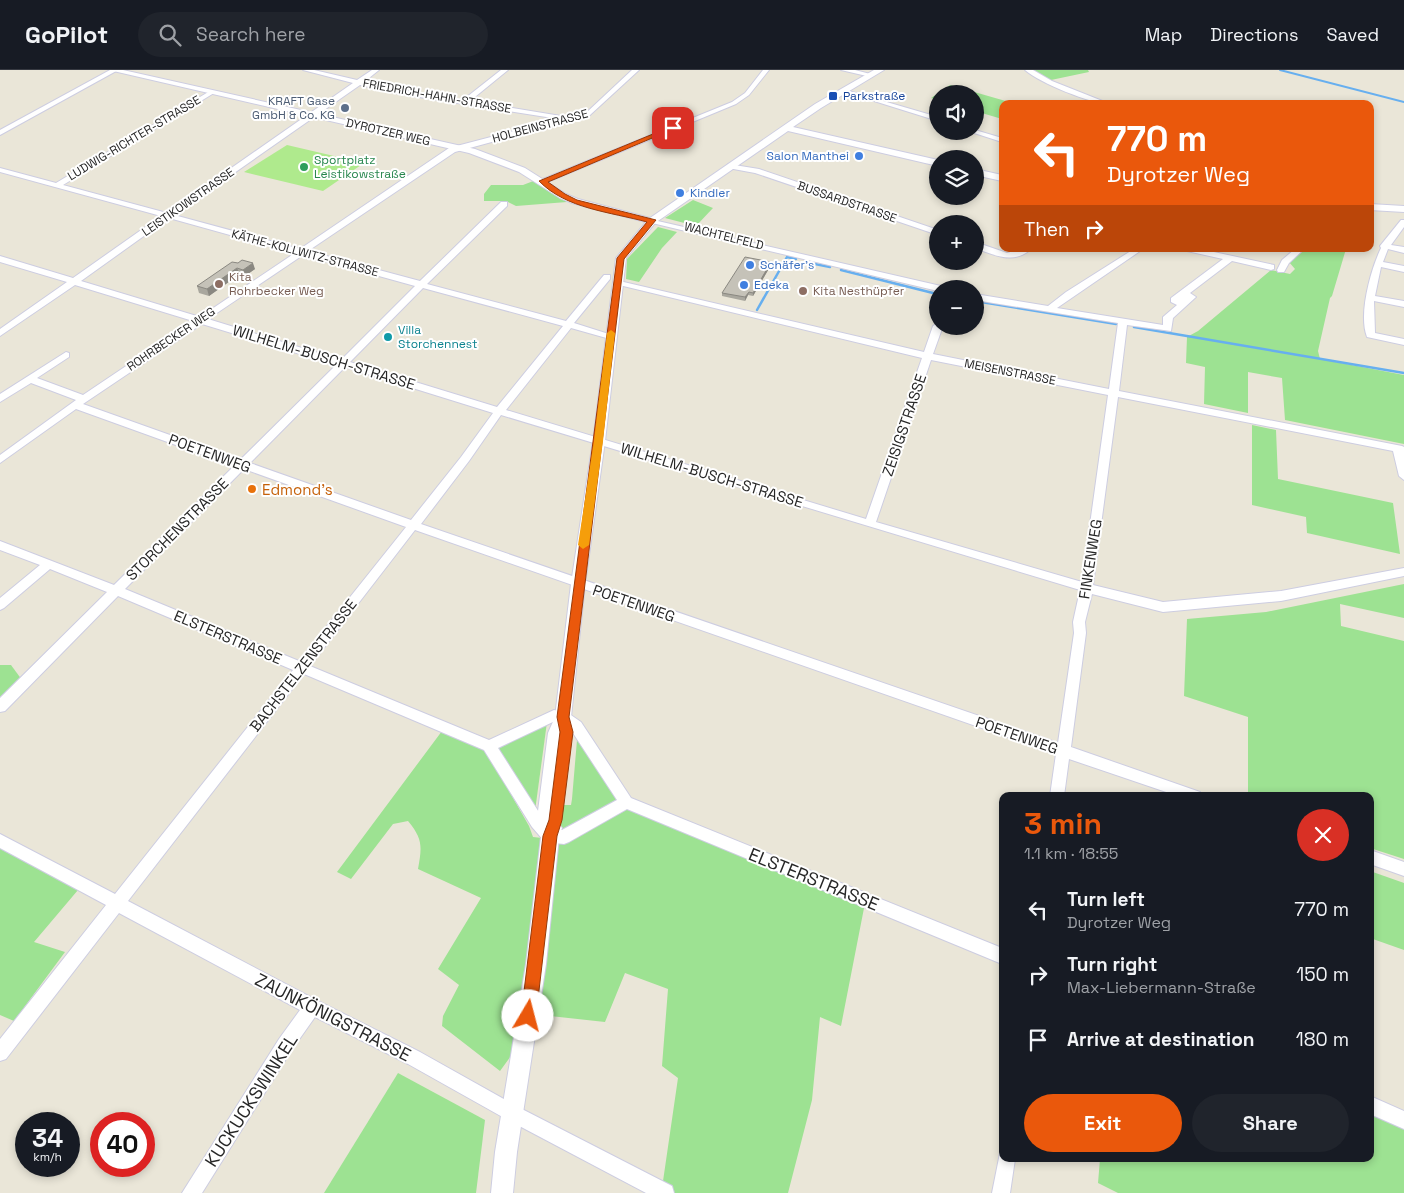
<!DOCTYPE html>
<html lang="en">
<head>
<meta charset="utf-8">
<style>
	:root { --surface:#171b24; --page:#20242c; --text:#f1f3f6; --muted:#9ea1a6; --line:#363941; --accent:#ea580c }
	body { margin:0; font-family:"Space Grotesk",sans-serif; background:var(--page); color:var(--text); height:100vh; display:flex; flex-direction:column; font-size:19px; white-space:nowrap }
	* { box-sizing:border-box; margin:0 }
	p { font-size:16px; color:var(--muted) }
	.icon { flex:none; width:28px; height:28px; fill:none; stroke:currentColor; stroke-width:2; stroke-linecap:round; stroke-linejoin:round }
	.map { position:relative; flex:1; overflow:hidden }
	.side { position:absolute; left:999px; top:722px; width:375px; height:370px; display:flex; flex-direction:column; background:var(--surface); border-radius:10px; box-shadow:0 2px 8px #0003 }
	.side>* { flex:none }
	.top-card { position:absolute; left:999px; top:30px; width:375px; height:152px; border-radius:10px; box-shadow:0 2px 8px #0003; background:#ea580c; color:#fff; overflow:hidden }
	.tools { position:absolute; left:929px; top:15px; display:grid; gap:10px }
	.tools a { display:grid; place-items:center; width:55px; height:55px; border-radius:50%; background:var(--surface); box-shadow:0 2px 8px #0003; font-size:25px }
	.speed { position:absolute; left:15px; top:1042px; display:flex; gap:10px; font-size:25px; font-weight:700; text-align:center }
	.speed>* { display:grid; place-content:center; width:65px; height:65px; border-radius:50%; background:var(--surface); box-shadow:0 2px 8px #0003; line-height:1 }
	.speed small { font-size:12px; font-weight:400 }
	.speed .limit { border:8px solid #d22; background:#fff; color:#111 }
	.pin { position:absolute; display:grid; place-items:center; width:42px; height:42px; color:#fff; margin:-21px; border-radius:10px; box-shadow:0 2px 8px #0006 }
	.me { position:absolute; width:55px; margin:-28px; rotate:8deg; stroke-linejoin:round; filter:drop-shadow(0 0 4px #0008) }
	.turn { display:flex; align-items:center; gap:18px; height:105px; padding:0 25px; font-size:22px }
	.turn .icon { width:65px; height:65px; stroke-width:2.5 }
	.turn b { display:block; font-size:35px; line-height:42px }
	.then { display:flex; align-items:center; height:48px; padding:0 25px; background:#0003; gap:10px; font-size:19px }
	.round { display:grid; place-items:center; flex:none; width:52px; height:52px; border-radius:26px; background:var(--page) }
	.head { display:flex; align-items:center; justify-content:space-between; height:85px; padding:0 25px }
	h1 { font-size:30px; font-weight:700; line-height:38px; color:var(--accent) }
	.cta { display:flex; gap:10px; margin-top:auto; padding:10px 25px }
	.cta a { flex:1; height:58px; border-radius:30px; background:var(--accent); color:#fff; font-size:20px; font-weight:700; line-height:58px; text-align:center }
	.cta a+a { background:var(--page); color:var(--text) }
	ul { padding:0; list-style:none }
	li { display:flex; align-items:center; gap:15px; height:65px; padding:0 25px }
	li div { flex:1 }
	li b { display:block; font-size:19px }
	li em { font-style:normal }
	header { display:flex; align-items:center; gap:30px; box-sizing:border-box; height:70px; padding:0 25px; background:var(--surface); border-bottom:1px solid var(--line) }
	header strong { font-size:24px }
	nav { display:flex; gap:28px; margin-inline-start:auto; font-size:18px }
	.search { width:350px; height:45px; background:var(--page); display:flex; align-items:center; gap:12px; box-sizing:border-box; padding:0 18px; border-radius:28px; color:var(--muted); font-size:19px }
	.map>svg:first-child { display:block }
	.green { fill:#9de292 }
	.pitch { fill:#afea8d }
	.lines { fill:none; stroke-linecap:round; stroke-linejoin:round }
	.stream-far1 { stroke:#67afef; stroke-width:2 }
	.stream { stroke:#67afef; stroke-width:2.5 }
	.minor-casing { stroke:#cdcde1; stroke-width:2 }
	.tertiary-casing { stroke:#cdcde1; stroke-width:2 }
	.minor { fill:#fff; fill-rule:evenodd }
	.tertiary { fill:#fff; fill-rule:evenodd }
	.wall { fill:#a9a79e }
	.shaded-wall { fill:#8a8881 }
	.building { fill:#c5c2b8; stroke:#8a8881 }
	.route { fill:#ea580c; stroke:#983908 }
	.slow { fill:#f59e0b }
	.transit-dot { fill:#1a4fb4; stroke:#fff; stroke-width:2 }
	.service-dot { fill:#5c6f8a; stroke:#fff; stroke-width:2 }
	.shop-dot { fill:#3f7fe0; stroke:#fff; stroke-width:2 }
	.leisure-dot { fill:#2e9e5b; stroke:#fff; stroke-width:2 }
	.education-dot { fill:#8d6e63; stroke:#fff; stroke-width:2 }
	.culture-dot { fill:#0f9aa8; stroke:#fff; stroke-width:2 }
	.food-dot { fill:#e8710a; stroke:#fff; stroke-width:2 }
	.labels { text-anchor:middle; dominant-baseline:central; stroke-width:4; stroke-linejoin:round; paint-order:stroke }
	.far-street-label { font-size:12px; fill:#272727; stroke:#fff }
	.far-transit-label { font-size:12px; fill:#164399; stroke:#fff; text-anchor:start }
	.far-service-label { font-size:12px; fill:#4e5e75; stroke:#fff; text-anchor:end }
	.far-shop-label { font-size:12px; fill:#366cbe; stroke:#fff; text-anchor:start }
	.far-leisure-label { font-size:12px; fill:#27864d; stroke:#fff; text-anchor:start }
	.far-education-label { font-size:12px; fill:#785e54; stroke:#fff; text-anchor:start }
	.far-culture-label { font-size:12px; fill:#0d838f; stroke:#fff; text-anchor:start }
	.street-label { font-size:15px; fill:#272727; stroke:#fff }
	.food-label { font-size:15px; fill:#c56008; stroke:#fff; text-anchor:start }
	.near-street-label { font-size:18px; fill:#272727; stroke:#fff }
</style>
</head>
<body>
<header>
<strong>GoPilot</strong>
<div class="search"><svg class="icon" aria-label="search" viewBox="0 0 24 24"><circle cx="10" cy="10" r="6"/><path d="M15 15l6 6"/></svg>Search here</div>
<nav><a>Map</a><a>Directions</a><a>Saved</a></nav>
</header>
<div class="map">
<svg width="1404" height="1123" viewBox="0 0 1404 1123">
	<rect width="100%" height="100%" fill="#eae6d8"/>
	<g class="green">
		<path d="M1032,0H1088L1089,2L1051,10Z"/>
		<path d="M950,15L1016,34H1002V49L975,41V24H938L937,30L931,28Z"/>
		<path d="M536,110L567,132L516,136L506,131H484V124L491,115H523Z"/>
		<path d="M693,130L713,138L696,156L665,148Z"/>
		<path d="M658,157L677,162L662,178L639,212L626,209L627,189Z"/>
		<path d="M1304,179H1346L1332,226L1330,228L1318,281L1320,289L1404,305V374L1285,350L1282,308L1248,302V343L1204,334L1205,297L1186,293L1187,267L1198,261L1271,200L1290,204L1295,199L1289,192Z"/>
		<path d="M1252,355L1276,360L1278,409L1393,433L1400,484L1307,463L1306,447L1252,435Z"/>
		<path d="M1404,514V548L1340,534L1341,556L1404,571V789L1370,778V726H1248V647L1184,626L1187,549L1266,542Z"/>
		<path d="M0,595H11L22,610L0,627Z"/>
		<path d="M547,652L535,741L493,677Z"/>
		<path d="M442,661L486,680L529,756L533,767L570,771L628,739L865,833L841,956L820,947L812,1030L788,1123H671L662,1118L678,1008L662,996L668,919L625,903L605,952L541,945L500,1001L442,956L443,946L459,915L438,899L481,828L418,799C422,777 423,769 408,751L393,754L351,809L337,802Z"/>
		<path d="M577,670L619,731L559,761L562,735H571L572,729Z"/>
		<path d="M0,778L78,820L34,872L65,882L14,951L0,945Z"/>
		<path d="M1370,801L1404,813V880L1370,868Z"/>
		<path d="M398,1003L485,1050L476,1123H324Z"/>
		<path d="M1370,1044L1404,1059V1123H1118L1098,1113L1100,1089H1370Z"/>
	</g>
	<path class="pitch" d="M287,75L364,93L323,121L244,102Z"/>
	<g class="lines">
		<path class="stream-far1" d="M1280,0L1404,32"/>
		<g class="stream">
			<path d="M805,192L830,197"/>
			<path d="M841,200L937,224"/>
			<path d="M975,231L1116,254"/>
			<path d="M757,240L787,187L796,189"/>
			<path d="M1134,257L1404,303"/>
		</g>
		<defs>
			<g id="minor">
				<path d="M110,0H118L0,65V60Z"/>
				<path d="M303,0H314L357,10L372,0H379L364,12L400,20L463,30L501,0H508L470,31L567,47L586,43L632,0H639L590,45L455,82L308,181L420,211L501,132H507V136L427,214L566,251L604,205H610V209L574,253L615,266L610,269L571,258L506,340L866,449L922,288L615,214V210L924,282L933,256L938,253V256H943L933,284L1109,319L1118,253L975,230V224L1048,236L1066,222L1134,179H1143L1057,238L1163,255V247L1177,235L1171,232V228L1223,189L1187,181L1186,179H1200L1274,195V199L1271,200L1232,191L1190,223L1196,227L1173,248L1171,261L1127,255L1119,321L1402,376L1404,377V410L1399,406L1393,381L1118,327L1093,515L1163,532L1281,521L1404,498V506L1281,531L1163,542L1092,524L1085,552L1086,563L1071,677L1200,722L1202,726H1178L1069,689L1064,726H1050L1056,684L415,460L310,596L489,670L554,640L568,643L581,652L631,728L1002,878V894L627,739L569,772L564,774L545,772L532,757L484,680L304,604L128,831L318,931L420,982L518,1037L672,1116L674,1123H646L506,1049L408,994L315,947L291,981L202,1123H182L279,969L300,940L119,843L6,989L0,991V969L106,835L0,778V764L115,824L293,600L118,526L5,641L0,642V628L107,522L50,499L4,538L0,540V528L40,495L0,480V471L114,515L234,396L76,339L0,393V385L76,330L31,313L0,332V324L66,282L69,283V287L37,308L83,325L193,251L75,215L0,266V259L67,212L0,192V186L73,208L161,146L0,102V98L56,113L210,21H214V23L63,115L167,143L353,13ZM360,15L400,24L559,49L449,78L300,179L174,145ZM169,148L295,183L200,247L81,211ZM303,185L415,216L341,290L208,249ZM423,218L563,256L497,337L350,292ZM202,254L336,295L240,390L83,334ZM931,290L1108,325L1082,512L876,452ZM345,297L493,343L461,387L411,450L250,393ZM501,345L1080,520L1073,552L1074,563L1058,673L421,454L469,391ZM244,399L406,457L299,591L125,519ZM555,651L571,660L617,730L562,760H553L542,747L498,678Z"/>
				<path d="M763,0H769L749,25L736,34L545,113L538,111L732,32L745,23Z"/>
				<path d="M841,0H855L874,5L871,7Z"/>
				<path d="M1025,0H1033L1052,11L1110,34C1091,34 1040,13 1025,0Z"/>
				<path d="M842,19L938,47V51L842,21Z"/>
				<path d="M975,60L1002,68V72L968,61Z"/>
				<path d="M728,94L759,99L938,160V165L755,103L728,98Z"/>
				<path d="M649,149L941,216L945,219H938V221L652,153L648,151Z"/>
				<path d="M1401,150H1404V157L1391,175L1404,177V183L1388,179L1383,192L1404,196V202L1381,197L1375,226L1404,231V237L1374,231L1375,263L1404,269V275L1367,267C1358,244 1371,199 1381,178L1380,176Z"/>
				<path d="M975,172L1007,183L1021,179H1031C1014,195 994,185 975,178Z"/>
				<path d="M1295,179H1304L1289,193L1284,202H1278L1277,200L1282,190Z"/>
				<path d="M1370,780L1404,792V806L1370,794Z"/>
				<path d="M1370,1026L1404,1041V1059L1370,1044Z"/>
				<path d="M1002,1081V1089H1015L1010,1123H992L1000,1083Z"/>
			</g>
			<g id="tertiary">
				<path d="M109,0H123L475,79L525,98L566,124L578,129L650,148L815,34L874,0H884L821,38L793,57L938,90V96L788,61L655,153L626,188L605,371L585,514L571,647L564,663L555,749L562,758L559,767L546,894L517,1082L513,1123H491L495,1082L526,894L541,767L537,749L548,663L555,647L571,514L593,371L616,188L646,152L572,133L560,128L519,102L469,83Z"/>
				<path d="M975,99L1002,105V111L975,105Z"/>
				<path d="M1370,134L1404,136V142L1370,140Z"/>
			</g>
		</defs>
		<use href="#minor" class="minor-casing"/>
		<use href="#tertiary" class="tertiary-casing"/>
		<use href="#minor" class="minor"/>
		<use href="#tertiary" class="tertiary"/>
	</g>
	<g class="wall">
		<path d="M771,192V195L753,226L748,225L745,231L722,226V223Z"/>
		<path d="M238,193L255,199L245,206L240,204L209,226L199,223L197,216Z"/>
	</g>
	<g class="shaded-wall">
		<path d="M771,192V195L753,226V223Z"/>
		<path d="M253,193L255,199L245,206L243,200Z"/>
		<path d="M237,198L240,204L209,226L207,219Z"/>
		<path d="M749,222L748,225L745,231V227Z"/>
	</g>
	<g class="building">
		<path d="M745,187L771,192L753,223L749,222L745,227L722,223Z"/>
		<path d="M242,190L253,193L243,200L237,198L207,219L197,216L232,192L238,193Z"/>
	</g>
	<path class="route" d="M670,57L676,58L548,112L565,124L577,130L656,150L624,189L569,647L573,662L562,750L557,766L536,946L533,951L528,953L523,951L521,946L543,766L549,750L560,662L557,647L617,188L647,152C611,142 566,139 539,111Z"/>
	<path class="slow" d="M611,260L615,263L603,371L589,475L583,479L578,475L594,371L607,263Z"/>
	<rect class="transit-dot" x="828" y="21" width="10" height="10" rx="2.5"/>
	<circle class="service-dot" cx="345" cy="38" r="5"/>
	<g class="shop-dot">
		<circle cx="859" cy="86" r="5"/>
		<circle cx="680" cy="123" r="5"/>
		<circle cx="750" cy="195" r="5"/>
		<circle cx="744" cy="215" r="5"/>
	</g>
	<circle class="leisure-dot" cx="304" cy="97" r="5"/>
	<g class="education-dot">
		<circle cx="219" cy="214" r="5"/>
		<circle cx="803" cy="221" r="5"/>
	</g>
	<circle class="culture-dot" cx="388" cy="267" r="5"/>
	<circle class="food-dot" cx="252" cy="419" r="5"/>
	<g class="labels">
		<g class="far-street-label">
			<text transform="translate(437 26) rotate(10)">FRIEDRICH-HAHN-STRASSE</text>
			<text transform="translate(540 56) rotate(-15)">HOLBEINSTRASSE</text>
			<text transform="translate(388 62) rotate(13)">DYROTZER WEG</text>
			<text transform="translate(134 68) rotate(-31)">LUDWIG-RICHTER-STRASSE</text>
			<text transform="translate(188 132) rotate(-35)">LEISTIKOWSTRASSE</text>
			<text transform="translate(847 132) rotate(19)">BUSSARDSTRASSE</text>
			<text transform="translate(724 166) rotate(14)">WACHTELFELD</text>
			<text transform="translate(305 183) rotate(15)">KÄTHE-KOLLWITZ-STRASSE</text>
			<text transform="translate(171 269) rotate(-34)">ROHRBECKER WEG</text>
			<text transform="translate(1010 302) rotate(11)">MEISENSTRASSE</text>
		</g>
		<g class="far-transit-label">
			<text x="843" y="26">Parkstraße</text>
		</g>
		<g class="far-service-label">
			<text x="335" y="31">KRAFT Gase<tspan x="335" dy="14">GmbH &amp; Co. KG</tspan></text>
		</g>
		<g class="far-shop-label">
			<text x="849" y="86" text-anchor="end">Salon Manthei</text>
			<text x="690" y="123">Kindler</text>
			<text x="760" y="195">Schäfer's</text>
			<text x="754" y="215">Edeka</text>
		</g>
		<g class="far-leisure-label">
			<text x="314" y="90">Sportplatz<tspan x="314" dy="14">Leistikowstraße</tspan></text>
		</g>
		<g class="far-education-label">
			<text x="229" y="207">Kita<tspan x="229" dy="14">Rohrbecker Weg</tspan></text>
			<text x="813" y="221">Kita Nesthüpfer</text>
		</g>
		<g class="far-culture-label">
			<text x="398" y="260">Villa<tspan x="398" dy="14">Storchennest</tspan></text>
		</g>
		<g class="street-label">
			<text transform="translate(324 287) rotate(17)">WILHELM-BUSCH-STRASSE</text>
			<text transform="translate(904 355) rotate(-71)">ZEISIGSTRASSE</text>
			<text transform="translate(210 383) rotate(20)">POETENWEG</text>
			<text transform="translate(712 405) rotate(17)">WILHELM-BUSCH-STRASSE</text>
			<text transform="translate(177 459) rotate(-45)">STORCHENSTRASSE</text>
			<text transform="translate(1090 489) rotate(-81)">FINKENWEG</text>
			<text transform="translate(634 533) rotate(19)">POETENWEG</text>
			<text transform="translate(228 567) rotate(23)">ELSTERSTRASSE</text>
			<text transform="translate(303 595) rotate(-52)">BACHSTELZENSTRASSE</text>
			<text transform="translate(1017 665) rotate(19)">POETENWEG</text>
		</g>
		<g class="food-label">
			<text x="262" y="419">Edmond's</text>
		</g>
		<g class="near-street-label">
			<text transform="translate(814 809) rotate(22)">ELSTERSTRASSE</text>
			<text transform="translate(333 947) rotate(27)">ZAUNKÖNIGSTRASSE</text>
			<text transform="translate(251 1030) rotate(-57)">KUCKUCKSWINKEL</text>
		</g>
	</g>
</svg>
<div class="tools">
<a><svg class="icon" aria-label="sound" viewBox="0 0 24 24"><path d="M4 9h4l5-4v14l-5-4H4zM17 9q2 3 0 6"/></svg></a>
<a><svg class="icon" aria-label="layers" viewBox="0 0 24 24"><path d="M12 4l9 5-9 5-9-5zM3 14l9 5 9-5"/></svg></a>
<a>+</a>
<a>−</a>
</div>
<div class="speed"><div>34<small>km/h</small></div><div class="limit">40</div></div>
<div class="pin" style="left:673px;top:58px;background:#d93025"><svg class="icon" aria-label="arrive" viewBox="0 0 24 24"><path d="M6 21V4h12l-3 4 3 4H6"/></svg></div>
<svg class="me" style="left:528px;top:946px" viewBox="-20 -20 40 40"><circle r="19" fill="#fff"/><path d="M0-13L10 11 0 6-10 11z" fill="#ea580c"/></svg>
<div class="top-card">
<div class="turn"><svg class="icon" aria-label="left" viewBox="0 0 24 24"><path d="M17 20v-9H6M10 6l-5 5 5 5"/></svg><div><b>770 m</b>Dyrotzer Weg</div></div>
<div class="then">Then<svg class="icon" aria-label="right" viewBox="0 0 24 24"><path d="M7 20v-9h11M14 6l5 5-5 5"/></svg></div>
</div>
<section class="side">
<div class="head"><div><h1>3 min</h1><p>1.1 km · 18:55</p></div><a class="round" style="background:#d93025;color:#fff"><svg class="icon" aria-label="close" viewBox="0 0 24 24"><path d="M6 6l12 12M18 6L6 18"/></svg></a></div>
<ul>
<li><svg class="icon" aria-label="left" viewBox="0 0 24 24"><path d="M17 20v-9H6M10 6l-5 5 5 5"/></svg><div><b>Turn left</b><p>Dyrotzer Weg</p></div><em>770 m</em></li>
<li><svg class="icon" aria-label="right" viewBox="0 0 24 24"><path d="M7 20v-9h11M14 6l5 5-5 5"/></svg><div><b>Turn right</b><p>Max-Liebermann-Straße</p></div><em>150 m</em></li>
<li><svg class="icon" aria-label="arrive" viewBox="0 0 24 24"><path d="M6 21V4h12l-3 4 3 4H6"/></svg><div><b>Arrive at destination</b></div><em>180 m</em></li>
</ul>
<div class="cta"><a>Exit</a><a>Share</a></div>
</section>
</div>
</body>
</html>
